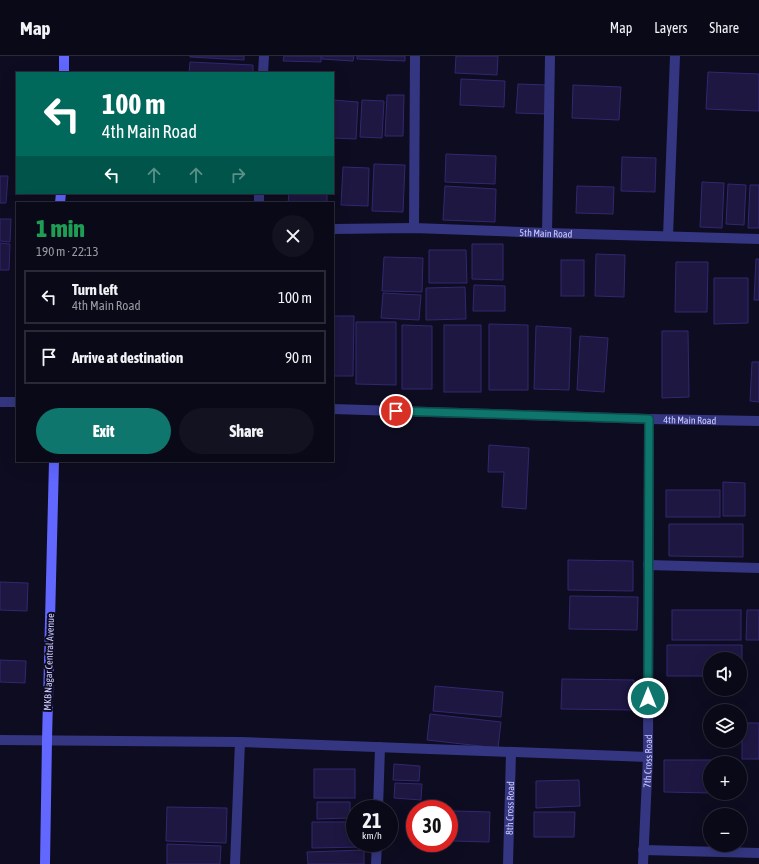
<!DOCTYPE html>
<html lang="en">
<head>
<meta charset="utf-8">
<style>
	:root { --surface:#0a0918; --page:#131221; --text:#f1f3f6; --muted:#999aa2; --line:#2a2a37; --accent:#0f766e }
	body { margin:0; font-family:"Asap Condensed",sans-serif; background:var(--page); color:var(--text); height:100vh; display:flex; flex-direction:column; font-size:15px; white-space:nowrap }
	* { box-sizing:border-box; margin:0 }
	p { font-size:13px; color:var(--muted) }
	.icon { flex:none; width:22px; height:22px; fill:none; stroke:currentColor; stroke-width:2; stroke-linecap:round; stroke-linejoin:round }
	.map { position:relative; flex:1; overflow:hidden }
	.side { position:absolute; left:16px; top:146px; width:318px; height:260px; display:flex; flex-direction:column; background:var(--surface); border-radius:0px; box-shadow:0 4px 16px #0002,0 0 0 1px var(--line) }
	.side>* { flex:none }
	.banner { position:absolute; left:16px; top:16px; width:318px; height:122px; border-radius:0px; box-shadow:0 4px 16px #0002,0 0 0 1px var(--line); background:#00695c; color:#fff; overflow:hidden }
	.tools { position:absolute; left:703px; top:596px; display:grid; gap:8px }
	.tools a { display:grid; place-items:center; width:44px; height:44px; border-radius:50%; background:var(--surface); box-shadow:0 4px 16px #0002,0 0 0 1px var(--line); font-size:20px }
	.speed { position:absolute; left:346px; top:744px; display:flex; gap:8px; font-size:20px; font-weight:700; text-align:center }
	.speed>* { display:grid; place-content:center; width:52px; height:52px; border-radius:50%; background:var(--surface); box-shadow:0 4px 16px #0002,0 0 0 1px var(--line); line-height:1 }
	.speed small { font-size:10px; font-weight:400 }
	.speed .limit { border:6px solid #d22; background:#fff; color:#111 }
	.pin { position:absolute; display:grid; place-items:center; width:34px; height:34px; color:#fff; margin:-17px; border:2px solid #fff; border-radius:50%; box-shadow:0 1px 4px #0007 }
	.me { position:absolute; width:44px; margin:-22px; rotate:0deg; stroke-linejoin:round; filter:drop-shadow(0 0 3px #0008) }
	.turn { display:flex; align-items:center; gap:14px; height:84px; padding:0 20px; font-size:18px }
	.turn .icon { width:52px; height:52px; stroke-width:2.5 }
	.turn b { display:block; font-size:28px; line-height:34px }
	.lanes { display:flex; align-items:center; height:38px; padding:0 20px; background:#0003; justify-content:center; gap:20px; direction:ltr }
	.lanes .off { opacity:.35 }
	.round { display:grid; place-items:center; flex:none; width:42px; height:42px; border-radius:21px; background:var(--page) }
	.overview { display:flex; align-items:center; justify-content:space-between; height:68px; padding:0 20px }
	h1 { font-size:24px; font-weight:800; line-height:30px; color:#1e9e55 }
	.button { display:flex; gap:8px; margin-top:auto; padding:8px 20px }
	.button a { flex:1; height:46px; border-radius:24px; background:var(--accent); color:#fff; font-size:16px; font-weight:800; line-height:46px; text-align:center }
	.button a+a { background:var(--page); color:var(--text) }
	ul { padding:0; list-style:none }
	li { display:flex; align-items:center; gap:12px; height:54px; margin:0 8px 6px; padding:0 12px; border:2px solid var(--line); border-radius:0px }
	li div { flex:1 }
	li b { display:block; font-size:15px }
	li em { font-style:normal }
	header { display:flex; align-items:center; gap:24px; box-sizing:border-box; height:56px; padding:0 20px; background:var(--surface); border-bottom:1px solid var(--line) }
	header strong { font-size:19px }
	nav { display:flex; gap:22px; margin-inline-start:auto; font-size:14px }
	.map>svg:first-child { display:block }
	.building { fill:#1d1742; stroke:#31286f }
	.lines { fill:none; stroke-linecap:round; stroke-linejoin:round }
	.street { stroke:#343681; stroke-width:10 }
	.secondary { stroke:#6167ff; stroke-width:10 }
	.route-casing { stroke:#0a4d48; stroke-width:10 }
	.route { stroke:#0f766e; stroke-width:7 }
	.labels { text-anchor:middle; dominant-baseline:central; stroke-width:4; stroke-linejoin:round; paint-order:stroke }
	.street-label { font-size:10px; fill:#cdcaff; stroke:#0e0c20 }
</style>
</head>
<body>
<header>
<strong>Map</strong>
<nav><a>Map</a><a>Layers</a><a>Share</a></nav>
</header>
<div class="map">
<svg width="759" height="808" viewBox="0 0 759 808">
	<rect width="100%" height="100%" fill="#0e0c20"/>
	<g class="building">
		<path d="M190,0H244V4L190,1Z"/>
		<path d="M284,0H321V6L283,5Z"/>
		<path d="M322,0H354L353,5L322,3Z"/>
		<path d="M357,0H405V5L357,3Z"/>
		<path d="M456,0H498L497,19L455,17Z"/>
		<path d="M190,6L253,9V17H189Z"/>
		<path d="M708,16L759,18V55L706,53Z"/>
		<path d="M461,23L505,25L504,51L460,49Z"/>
		<path d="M518,28L548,29L547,58L516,57Z"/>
		<path d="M573,29L621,31L619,64L572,62Z"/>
		<path d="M387,39H404L403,80H385Z"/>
		<path d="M333,44L358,46L356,83L333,82Z"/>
		<path d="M362,44L384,45L382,82L360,81Z"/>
		<path d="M446,98L496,100L495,128L445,126Z"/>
		<path d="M622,101L656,102L655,136L621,135Z"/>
		<path d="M374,108L405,109L403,156L372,155Z"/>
		<path d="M343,111L369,112L368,150L341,149Z"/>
		<path d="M0,120H8L6,147H0Z"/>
		<path d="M702,126L724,127L722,172L700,171Z"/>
		<path d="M728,128L746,129L744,169L726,168Z"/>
		<path d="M750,129H759V172H748Z"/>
		<path d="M445,130L496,133L495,166L443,164Z"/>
		<path d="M577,130L614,131L613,158L576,157Z"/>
		<path d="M289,137H327V147H288Z"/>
		<path d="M0,163H11L10,186L0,185Z"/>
		<path d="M0,187L10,188L9,214H0Z"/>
		<path d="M472,188H503V224L472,223Z"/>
		<path d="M429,194H466L467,227H429Z"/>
		<path d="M596,198L625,199L624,241L595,240Z"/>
		<path d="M384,201L423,202L422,236L382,235Z"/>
		<path d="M756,203H759V244H754Z"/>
		<rect x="561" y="204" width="23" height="36"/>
		<path d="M676,206H708L707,256H675Z"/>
		<path d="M714,222H748V267L714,268Z"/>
		<path d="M474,229L505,230V255H473Z"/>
		<path d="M465,231L466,263L426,264V232Z"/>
		<path d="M383,237L421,239L419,264L381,262Z"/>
		<path d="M333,260H354L353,320H333Z"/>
		<path d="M356,266H396V329L356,328Z"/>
		<path d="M489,268L528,269V334H489Z"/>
		<path d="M402,269L432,270V333H402Z"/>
		<rect x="444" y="269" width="37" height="67"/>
		<path d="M536,270L571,272L569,334L534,333Z"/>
		<path d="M662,275H688L689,341L662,342Z"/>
		<path d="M580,280L608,282L604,336L577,334Z"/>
		<path d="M752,306H759V346L750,345Z"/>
		<path d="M489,389L529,392L526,453L502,451L504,416H488Z"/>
		<path d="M723,426L745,427V460H723Z"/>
		<rect x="666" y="434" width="54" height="27"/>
		<path d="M669,468H743V501L669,500Z"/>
		<path d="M568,504L633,505V535L568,534Z"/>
		<path d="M0,526L28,527L27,555L0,554Z"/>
		<path d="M570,540L638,541L637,574L569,573Z"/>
		<rect x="672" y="554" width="69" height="30"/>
		<path d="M747,554H759V584H746Z"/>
		<path d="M667,589H742V620H740V603H710V620H667Z"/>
		<path d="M0,604L26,605L25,627L0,626Z"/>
		<path d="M562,623L634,624V654L561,653Z"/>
		<path d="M435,630L503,636L501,661L433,655Z"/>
		<path d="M430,658L501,666L498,692L427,684Z"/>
		<rect x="742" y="667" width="17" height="36"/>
		<path d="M664,704H735V707H710V737L664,736Z"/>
		<path d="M394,708L420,710L419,725L393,724Z"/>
		<rect x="314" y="713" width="41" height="29"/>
		<path d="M579,724L580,750L536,752V725Z"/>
		<path d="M395,727L422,728L421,744L394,742Z"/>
		<path d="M317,746H350V762L317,763Z"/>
		<path d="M167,751L227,752L226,787L166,785Z"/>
		<path d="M454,755L490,756L489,786L453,785Z"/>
		<path d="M534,756H575L574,781H534Z"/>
		<path d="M312,766H355V787H364V791L312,792Z"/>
		<path d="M167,788L221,790L220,808H167Z"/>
		<path d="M364,794V808H308L307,796Z"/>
	</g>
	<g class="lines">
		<g class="street">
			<path d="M263,17L264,0"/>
			<path d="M259,147V137"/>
			<path d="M414,172L415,0"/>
			<path id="s1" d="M333,173L414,172L547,177L759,183"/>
			<path d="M547,177L550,0"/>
			<path d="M668,180L675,0"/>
			<path d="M0,346H17"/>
			<path id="s2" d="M333,353L649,363L759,365"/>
			<path d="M648,509L759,512"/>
			<path d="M0,684L240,686L648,701"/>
			<path d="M378,753L380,691"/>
			<path d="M643,794L759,797"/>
			<path d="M235,808L240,686"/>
			<path d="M376,808L377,787"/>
			<path id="s3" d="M508,808L511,697"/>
			<path id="s4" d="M643,808L648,701L649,363"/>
		</g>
		<g class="secondary">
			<path d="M64,17V0"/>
			<path d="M60,147L61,137"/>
			<path d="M45,808L47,684L54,405"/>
		</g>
	</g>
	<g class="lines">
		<defs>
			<path id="route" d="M396,355L649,363L648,642"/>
		</defs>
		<use href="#route" class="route-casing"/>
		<use href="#route" class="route"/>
	</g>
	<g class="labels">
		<g class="street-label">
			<text stroke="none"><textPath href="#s1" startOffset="213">5th Main Road</textPath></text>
			<text stroke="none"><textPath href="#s2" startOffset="357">4th Main Road</textPath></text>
			<text transform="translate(49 606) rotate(-88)">MKB Nagar Central Avenue</text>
			<text stroke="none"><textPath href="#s4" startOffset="103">7th Cross Road</textPath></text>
			<text stroke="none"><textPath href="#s3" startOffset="56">8th Cross Road</textPath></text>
		</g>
	</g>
</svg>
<div class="tools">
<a><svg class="icon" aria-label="sound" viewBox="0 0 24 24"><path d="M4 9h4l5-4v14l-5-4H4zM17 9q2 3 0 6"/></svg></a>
<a><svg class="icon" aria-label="layers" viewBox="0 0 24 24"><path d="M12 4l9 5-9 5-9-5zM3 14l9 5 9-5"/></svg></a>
<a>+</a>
<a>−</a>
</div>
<div class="speed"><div>21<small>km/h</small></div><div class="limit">30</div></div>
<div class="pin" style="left:396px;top:355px;background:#d93025"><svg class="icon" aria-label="arrive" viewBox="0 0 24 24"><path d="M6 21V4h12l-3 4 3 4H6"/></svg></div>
<svg class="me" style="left:648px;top:642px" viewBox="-20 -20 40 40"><circle r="17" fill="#0f766e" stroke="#fff" stroke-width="3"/><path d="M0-11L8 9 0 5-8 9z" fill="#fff"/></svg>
<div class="banner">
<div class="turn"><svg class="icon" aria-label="left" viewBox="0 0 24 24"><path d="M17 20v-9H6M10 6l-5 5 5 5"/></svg><div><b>100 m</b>4th Main Road</div></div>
<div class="lanes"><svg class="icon" aria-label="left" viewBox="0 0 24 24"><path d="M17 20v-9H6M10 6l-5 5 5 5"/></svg><svg class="icon off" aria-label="ahead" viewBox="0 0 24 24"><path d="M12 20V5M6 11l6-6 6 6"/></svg><svg class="icon off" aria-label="ahead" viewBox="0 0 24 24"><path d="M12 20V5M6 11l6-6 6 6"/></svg><svg class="icon off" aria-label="right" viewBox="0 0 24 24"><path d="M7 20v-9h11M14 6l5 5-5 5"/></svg></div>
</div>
<section class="side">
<div class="overview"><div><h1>1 min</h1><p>190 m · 22:13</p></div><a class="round"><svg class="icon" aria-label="close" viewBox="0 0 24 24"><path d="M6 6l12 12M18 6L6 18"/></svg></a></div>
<ul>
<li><svg class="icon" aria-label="left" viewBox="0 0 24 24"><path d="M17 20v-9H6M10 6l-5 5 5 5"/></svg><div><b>Turn left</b><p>4th Main Road</p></div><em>100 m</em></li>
<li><svg class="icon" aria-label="arrive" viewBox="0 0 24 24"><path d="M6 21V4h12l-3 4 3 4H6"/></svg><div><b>Arrive at destination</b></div><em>90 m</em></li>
</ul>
<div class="button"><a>Exit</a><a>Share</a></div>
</section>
</div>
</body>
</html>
